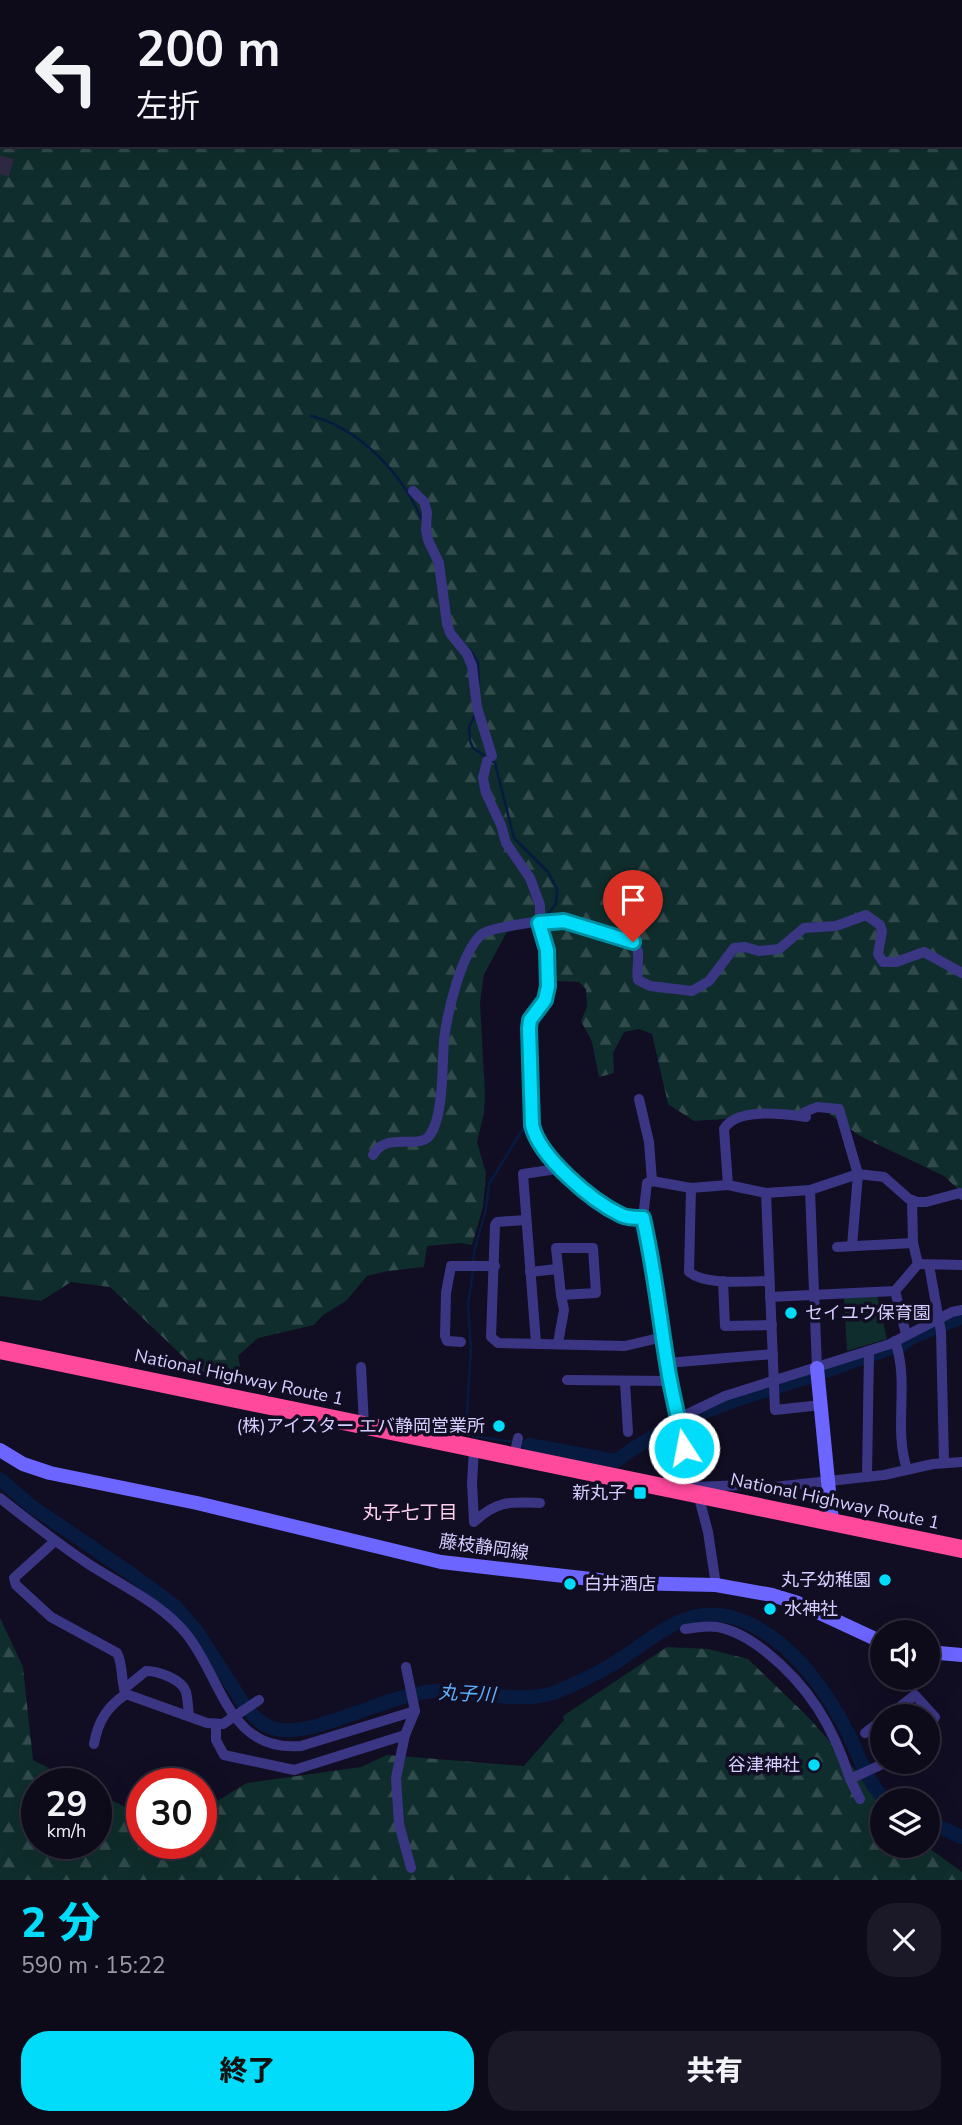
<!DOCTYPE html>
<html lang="ja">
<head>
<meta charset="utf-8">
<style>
	:root { --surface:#0d0a1a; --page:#1b1827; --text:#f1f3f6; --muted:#9a9aa2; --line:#2d2b39; --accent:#00dcf9 }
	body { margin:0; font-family:"Nunito Sans","Noto Sans JP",sans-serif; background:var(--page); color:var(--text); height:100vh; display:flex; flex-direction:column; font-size:26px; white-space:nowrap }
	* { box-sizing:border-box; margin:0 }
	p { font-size:23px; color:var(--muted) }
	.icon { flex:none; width:38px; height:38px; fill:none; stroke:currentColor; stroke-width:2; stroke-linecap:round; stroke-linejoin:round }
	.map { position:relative; height:1880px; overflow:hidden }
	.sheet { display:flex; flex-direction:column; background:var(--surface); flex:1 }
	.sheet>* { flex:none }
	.hud { position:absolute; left:0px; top:0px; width:962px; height:147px; box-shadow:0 7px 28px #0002,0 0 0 2px var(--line); background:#0d0a1a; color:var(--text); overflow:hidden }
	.fabs { position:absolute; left:870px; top:1620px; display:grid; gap:14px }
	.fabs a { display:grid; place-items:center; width:70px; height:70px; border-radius:50%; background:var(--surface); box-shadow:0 7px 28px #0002,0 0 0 2px var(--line); font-size:35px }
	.speed { position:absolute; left:21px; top:1768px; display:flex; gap:14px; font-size:35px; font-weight:700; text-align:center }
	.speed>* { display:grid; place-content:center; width:91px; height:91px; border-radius:50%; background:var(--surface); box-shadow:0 7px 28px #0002,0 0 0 2px var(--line); line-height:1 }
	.speed small { font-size:18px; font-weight:400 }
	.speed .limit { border:10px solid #d22; background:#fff; color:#111 }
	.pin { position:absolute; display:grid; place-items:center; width:60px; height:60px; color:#fff; margin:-72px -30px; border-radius:50% 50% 50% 0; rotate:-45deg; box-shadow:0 0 7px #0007 }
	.pin .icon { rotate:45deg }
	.me { position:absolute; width:77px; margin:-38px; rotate:349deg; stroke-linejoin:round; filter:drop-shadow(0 0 5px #0008) }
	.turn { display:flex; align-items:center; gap:24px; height:147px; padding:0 21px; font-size:32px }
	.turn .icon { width:91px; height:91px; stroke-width:2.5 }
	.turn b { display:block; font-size:49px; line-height:60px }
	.round { display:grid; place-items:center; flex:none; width:74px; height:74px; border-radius:28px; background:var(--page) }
	.head { display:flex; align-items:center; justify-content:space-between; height:119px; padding:0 21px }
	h1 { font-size:42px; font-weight:800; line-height:52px; color:var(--accent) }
	.cta { display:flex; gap:14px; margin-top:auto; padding:14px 21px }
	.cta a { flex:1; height:80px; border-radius:28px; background:var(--accent); color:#111; font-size:28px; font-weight:800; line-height:80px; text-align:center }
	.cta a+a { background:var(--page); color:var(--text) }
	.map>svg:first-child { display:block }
	.forest { fill:url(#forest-firs); fill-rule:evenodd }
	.park { fill:#0f2d2c }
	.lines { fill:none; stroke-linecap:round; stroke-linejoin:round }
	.stream { stroke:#071b41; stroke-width:2.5 }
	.river { stroke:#071b41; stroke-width:14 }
	.highway-tunnel { stroke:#2e2a44; stroke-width:18; stroke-dasharray:18 9; stroke-linecap:butt }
	.street { stroke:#3a3684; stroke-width:10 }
	.secondary { stroke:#6c65ff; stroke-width:14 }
	.highway { stroke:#ff499d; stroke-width:18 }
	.route-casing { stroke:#008fa2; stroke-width:18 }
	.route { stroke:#00dcf9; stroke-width:12 }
	.poi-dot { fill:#00dcf9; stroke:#110d23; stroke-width:2.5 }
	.labels { text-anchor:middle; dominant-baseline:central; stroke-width:7; stroke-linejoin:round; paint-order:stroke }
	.poi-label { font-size:18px; fill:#d5ceff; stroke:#110d23; text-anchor:end }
	.street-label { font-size:18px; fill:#d5ceff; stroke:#110d23 }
	.neighbourhood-label { font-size:19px; fill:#ffd0ed; stroke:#110d23 }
	.water-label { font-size:19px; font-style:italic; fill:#5cb1ff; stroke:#110d23 }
</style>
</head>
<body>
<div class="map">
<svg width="962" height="1880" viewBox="0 0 962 1880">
	<defs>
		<pattern id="forest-firs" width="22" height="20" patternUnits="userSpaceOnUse" patternTransform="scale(1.75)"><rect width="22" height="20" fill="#0f2d2c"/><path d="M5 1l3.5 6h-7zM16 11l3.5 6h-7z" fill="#314a4c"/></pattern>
	</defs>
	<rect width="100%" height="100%" fill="#110d23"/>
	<g class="forest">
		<path d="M0,0H962V1193L944,1176L860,1136L814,1103L798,1112L755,1109L725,1119L694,1121L668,1104L652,1034L639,1029L624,1032L613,1053L614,1073L599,1077L592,1042L581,1021L587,1007L586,989L579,982L556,981L557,971L549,934L532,927L507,932L484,974L480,1003L485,1095L484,1113L477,1142L486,1173L483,1207L472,1245L460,1243L427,1246L424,1267L388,1271L367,1276L346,1301L323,1315L314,1325L258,1338L238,1356L241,1370L219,1381L194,1367L110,1287L71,1282L41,1301L0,1296ZM2,2H961V145H2Z"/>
		<path d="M0,1618L23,1667L33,1760L78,1783H37V1843H96V1792L142,1816V1843H201V1811L247,1783L361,1767L387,1755L524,1766L564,1720L563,1716L667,1647L708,1649L748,1659L807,1716L883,1801L882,1846H926L962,1872V1880H0Z"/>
	</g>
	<path class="park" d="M877,1295L887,1339L847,1351L844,1298Z"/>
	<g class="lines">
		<g class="stream">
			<path d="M311,416C359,428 403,474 422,520"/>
			<path d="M470,650L478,662L479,682"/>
			<path d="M476,713L469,727L470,741L473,748L495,763L514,838L548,872L557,889L556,904L545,917"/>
			<path d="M473,1263L474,1252L486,1209L489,1184L527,1122"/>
			<path d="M473,1270L468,1305L471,1348L466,1428L473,1436L513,1442"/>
			<path d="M519,1443L529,1445"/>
		</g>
		<g class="river">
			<path d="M823,1372L903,1344L912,1337L962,1317"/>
			<path d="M529,1445L616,1461C673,1417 744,1397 812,1376"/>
			<path d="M0,1479L31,1506L130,1573L176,1607L196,1630L247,1709C254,1717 262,1725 272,1728C310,1741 388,1693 435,1691C472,1690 521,1705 556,1692C575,1684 595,1675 613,1664C650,1642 683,1604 731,1617C786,1632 826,1689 850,1737C860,1759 868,1784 887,1801"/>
			<path d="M928,1822L962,1837"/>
		</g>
		<g class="highway-tunnel">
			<path d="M18,2V0"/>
			<path d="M55,2V0"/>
			<path d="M0,57L2,52"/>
			<path d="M0,174L9,145"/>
		</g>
		<g class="street">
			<path d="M413,491L424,502L427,512L426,530L428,540L439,563L447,624L450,633L467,654L472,666L477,707L492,756"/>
			<path d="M487,761L483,778L486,793L501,825L506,843L530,878L540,905V931L547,950L548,986L546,1000L530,1020L529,1028L532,1125C539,1157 592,1201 621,1215C627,1218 636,1218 643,1218"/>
			<path d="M639,1099L649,1142L652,1181"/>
			<path d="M373,1155C387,1130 419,1151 430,1135C444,1115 442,1064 444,1040C447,1014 461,953 481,935C490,927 545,920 558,920C569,921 580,926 590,928C603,932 638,935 638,954C639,963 636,970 638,980L650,986L692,991L709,981L734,948L745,947L759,951L779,949L804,928L836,926L866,915L880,925L882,931L878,954L883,962H896L924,952L962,973"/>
			<path d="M728,1185L724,1129C736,1107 784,1114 806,1117L805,1112L817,1107L839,1109L858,1174L852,1246"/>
			<path d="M691,1188L689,1272C706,1286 748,1281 769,1281"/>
			<path d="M810,1190L817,1368"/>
			<path d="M766,1193L775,1410L821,1405"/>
			<path d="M912,1200L913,1243L918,1264L962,1265"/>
			<path d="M526,1220L497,1222L495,1225L491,1337L498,1343L625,1346L663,1337"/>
			<path d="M837,1247L913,1243"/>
			<path d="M556,1248H593L596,1293L561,1295Z"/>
			<path d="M929,1265L941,1332L944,1462"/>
			<path d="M530,1272L557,1269"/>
			<path d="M723,1281L725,1326L772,1325"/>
			<path d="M895,1291L906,1334"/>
			<path d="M770,1297L895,1291L918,1264"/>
			<path d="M895,1341C910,1383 893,1427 907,1469"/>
			<path d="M461,1342L447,1341L445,1336L446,1293L451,1266H495"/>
			<path d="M536,1343L523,1174L550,1170L553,1169L554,1160"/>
			<path d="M558,1343L564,1310L561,1295"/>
			<path d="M667,1363L773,1354"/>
			<path d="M361,1367L364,1425"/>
			<path d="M567,1380L670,1381"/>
			<path d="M625,1382L628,1432"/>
			<path d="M679,1418L725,1396L890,1344L952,1312L962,1310"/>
			<path d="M474,1448L472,1483L474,1522C497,1500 510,1502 540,1503"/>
			<path d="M514,1456L518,1438"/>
			<path d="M867,1477L869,1351"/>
			<path d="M695,1487L744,1485L774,1487L884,1475L933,1464L962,1462"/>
			<path d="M0,1498C29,1521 58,1544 90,1565C123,1586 164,1605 188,1636C223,1682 229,1752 301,1746L415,1711"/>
			<path d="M55,1541L14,1578L16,1585L51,1617L117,1653C124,1666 120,1681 126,1694L207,1723L223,1724L259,1700"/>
			<path d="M716,1585L708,1532L698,1494L687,1463L672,1394L658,1306L654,1267L643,1218L647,1183L652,1181L691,1188L728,1185L766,1193L810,1190L858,1174L884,1177L909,1199L917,1202H926L960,1193L962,1195"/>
			<path d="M685,1629C696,1628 707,1625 717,1627C735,1630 751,1640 765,1651C809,1686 833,1726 850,1779"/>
			<path d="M406,1667L415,1711L405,1735L396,1778L399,1824L411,1868"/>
			<path d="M124,1689L146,1671C158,1671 182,1679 186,1692C188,1700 188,1708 189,1716"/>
			<path d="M887,1717L915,1695L935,1717L928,1729"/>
			<path d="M216,1724V1740L224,1755L294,1770L405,1735"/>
			<path d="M865,1733L882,1720"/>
			<path d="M94,1744C98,1721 107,1707 126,1694"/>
			<path d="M860,1799L850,1779L887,1762"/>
		</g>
		<g class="secondary">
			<path d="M817,1368L832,1522"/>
			<path d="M0,1450L23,1464L50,1473L197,1503L441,1562L626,1583L716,1585L772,1595L798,1603L882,1642"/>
			<path d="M928,1652L962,1655"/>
		</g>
		<path class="highway" d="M0,1350L962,1549"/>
	</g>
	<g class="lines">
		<defs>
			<path id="route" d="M633,942L564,921L539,923L547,950L548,986L545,1000L530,1020L529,1028L532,1125C539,1157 592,1201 621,1215C627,1218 636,1218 643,1218C654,1266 659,1314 667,1363C671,1391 679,1419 684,1448"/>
		</defs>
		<use href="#route" class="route-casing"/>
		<use href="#route" class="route"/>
	</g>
	<g class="poi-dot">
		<circle cx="791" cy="1313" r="7"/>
		<circle cx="499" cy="1426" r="7"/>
		<rect x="633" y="1486" width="14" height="14" rx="3.5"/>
		<circle cx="885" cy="1580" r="7"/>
		<circle cx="570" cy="1584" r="7"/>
		<circle cx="770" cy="1609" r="7"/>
		<circle cx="814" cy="1765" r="7"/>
	</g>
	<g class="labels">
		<g class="poi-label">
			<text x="805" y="1313" text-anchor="start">セイユウ保育園</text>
			<text x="485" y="1426">(株)アイスター エバ静岡営業所</text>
			<text x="626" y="1493">新丸子</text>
			<text x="871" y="1580">丸子幼稚園</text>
			<text x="584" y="1584" text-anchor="start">白井酒店</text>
			<text x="784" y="1609" text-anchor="start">水神社</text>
			<text x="800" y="1765">谷津神社</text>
		</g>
		<g class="street-label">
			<text transform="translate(239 1377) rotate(12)">National Highway Route 1</text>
			<text transform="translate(835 1501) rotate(12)">National Highway Route 1</text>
			<text transform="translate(484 1547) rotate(8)">藤枝静岡線</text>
		</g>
		<g class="neighbourhood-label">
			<text x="410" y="1513">丸子七丁目</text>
		</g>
		<g class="water-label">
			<text transform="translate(467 1694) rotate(3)">丸子川</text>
		</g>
	</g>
</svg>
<div class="fabs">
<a><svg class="icon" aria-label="sound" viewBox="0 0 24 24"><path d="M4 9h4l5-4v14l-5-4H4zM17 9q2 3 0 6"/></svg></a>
<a><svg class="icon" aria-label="search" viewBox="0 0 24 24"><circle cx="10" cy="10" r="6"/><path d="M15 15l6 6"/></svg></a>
<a><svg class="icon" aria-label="layers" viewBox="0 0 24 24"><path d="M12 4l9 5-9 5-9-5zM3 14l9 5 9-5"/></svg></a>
</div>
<div class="speed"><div>29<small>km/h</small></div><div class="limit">30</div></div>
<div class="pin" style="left:633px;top:942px;background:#d93025"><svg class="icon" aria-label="arrive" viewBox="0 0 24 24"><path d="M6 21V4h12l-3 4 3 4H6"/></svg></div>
<svg class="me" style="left:684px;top:1448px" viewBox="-20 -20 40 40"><circle r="17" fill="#00dcf9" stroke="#fff" stroke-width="3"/><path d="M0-11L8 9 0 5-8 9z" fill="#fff"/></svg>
<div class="hud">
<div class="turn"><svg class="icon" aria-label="left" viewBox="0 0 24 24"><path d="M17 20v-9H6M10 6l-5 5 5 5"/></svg><div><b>200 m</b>左折</div></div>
</div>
</div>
<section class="sheet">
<div class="head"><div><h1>2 分</h1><p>590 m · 15:22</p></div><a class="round"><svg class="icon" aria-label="close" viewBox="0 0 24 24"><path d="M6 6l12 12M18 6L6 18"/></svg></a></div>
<div class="cta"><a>終了</a><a>共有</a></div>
</section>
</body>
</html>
